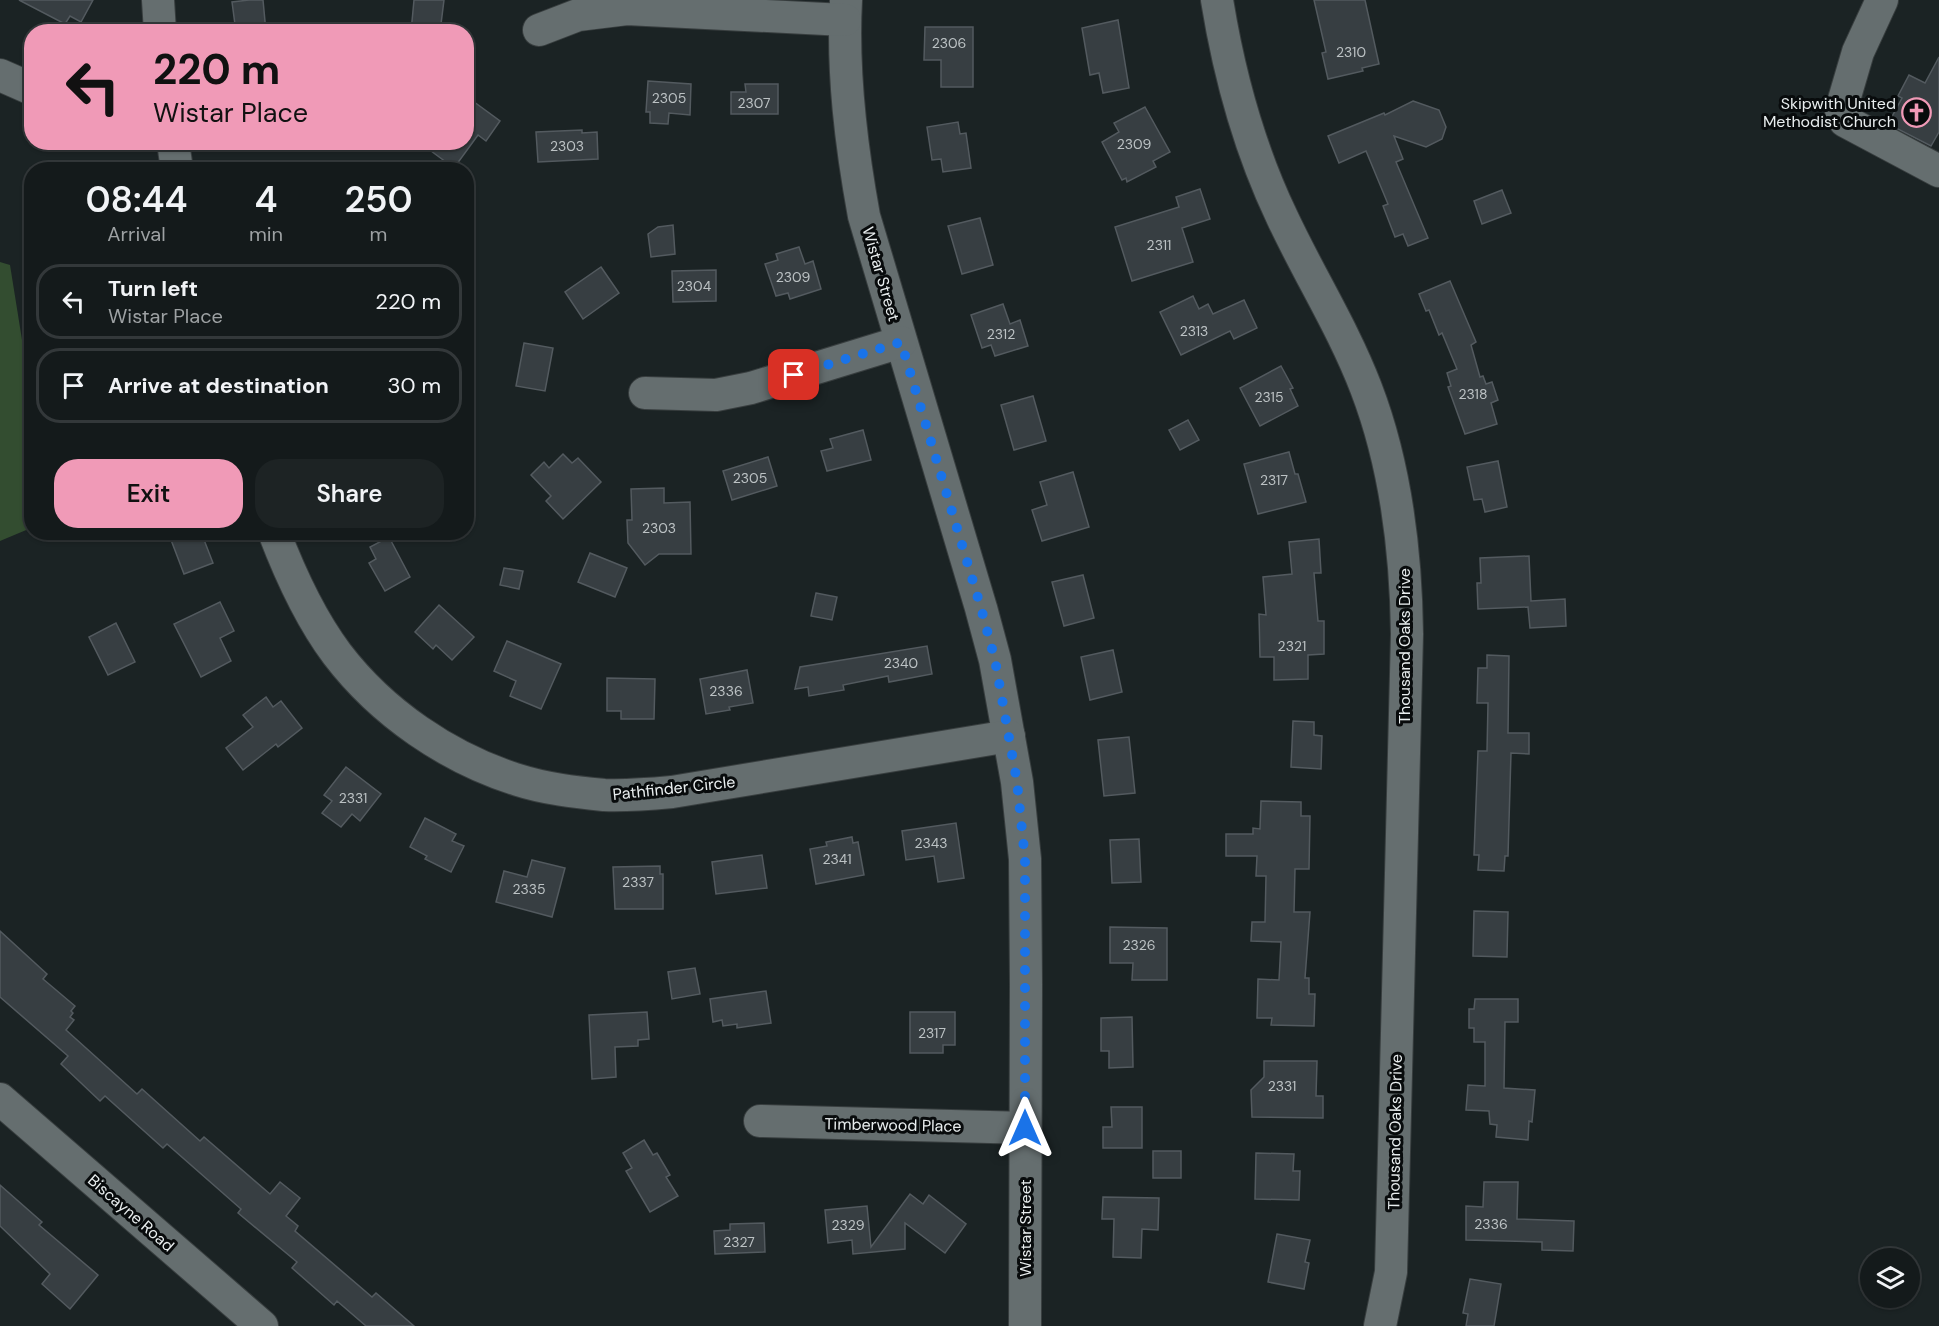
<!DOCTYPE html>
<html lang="en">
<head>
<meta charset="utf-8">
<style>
	:root { --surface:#141a1b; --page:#1d2324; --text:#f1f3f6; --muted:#9da1a3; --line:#33383a; --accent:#f09ab7 }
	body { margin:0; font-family:"DM Sans",sans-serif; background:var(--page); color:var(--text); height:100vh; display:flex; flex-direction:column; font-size:22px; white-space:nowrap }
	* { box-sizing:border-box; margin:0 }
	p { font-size:20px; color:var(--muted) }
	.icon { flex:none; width:33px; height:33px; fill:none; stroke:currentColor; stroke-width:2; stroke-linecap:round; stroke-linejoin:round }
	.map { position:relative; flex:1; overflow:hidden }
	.details { position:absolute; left:24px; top:162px; width:450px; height:378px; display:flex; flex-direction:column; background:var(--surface); border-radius:24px; box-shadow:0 2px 4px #0004,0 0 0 2px var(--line) }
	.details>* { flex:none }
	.top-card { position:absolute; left:24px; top:24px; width:450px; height:126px; border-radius:24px; box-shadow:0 2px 4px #0004,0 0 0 2px var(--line); background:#f09ab7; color:#111; overflow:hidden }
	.fabs { position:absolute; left:1860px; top:1248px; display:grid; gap:12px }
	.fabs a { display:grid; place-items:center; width:60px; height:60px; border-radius:50%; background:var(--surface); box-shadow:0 2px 4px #0004,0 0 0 2px var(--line); font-size:30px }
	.pin { position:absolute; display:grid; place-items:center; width:51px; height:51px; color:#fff; margin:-26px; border-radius:12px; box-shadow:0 3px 9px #0006 }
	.me { position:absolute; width:66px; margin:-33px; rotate:0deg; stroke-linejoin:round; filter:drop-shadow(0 0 4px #0008) }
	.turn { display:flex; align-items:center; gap:21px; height:126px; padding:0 30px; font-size:27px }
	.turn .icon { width:78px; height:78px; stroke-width:2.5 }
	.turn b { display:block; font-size:42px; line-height:51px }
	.eta { display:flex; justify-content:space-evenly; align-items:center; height:102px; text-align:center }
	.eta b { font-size:36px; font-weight:600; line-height:42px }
	.button { display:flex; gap:12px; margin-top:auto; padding:12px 30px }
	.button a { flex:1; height:69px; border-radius:24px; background:var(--accent); color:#111; font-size:24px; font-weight:600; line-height:69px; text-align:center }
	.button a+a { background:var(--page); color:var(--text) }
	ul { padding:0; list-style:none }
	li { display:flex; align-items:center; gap:18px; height:75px; margin:0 12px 9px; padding:0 18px; border:3px solid var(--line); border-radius:24px }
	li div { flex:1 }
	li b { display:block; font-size:22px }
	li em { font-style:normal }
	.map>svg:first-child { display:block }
	.green { fill:#334d30 }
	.building { fill:#373e42; stroke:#535a5f; stroke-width:1.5 }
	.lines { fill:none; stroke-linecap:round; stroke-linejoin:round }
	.minor-casing { stroke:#383e3f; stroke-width:34 }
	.minor { stroke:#656e6f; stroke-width:32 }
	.route { stroke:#1a73e8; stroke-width:10; stroke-dasharray:0 18 }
	.labels { text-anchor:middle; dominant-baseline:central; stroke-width:6; stroke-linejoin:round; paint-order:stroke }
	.number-label { font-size:14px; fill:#bcc2c4 }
	.poi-label { font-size:16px; fill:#e9eeef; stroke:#080b0c; text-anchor:end }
	.street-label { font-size:16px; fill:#e9eeef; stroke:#080b0c }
</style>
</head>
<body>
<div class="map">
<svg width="1939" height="1326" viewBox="0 0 1939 1326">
	<rect width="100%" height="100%" fill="#1b2324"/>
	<path class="green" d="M0,262L10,265L31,396V528L0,541Z"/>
	<g class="building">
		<path d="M19,0H93L81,22L70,16L65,24Z"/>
		<path d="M249,0H263L266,32H236L232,2Z"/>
		<path d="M414,0H444L440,32H411Z"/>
		<path d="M1314,0H1365L1379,64L1362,68L1363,71L1328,79L1322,53L1326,52Z"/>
		<path d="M1118,20L1129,88L1103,93L1099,73L1090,75L1082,28Z"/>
		<path d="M925,27H973V87H941V60H924Z"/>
		<path d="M1939,57V132L1931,146L1888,124L1902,98L1898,96L1909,75L1925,83Z"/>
		<path d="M648,81L691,84L690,115L669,113L668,124L650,123V112H646Z"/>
		<path d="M745,84H778V114H731V92H746Z"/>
		<path d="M466,96L500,121L486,141L478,135L454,168L419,142H466Z"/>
		<path d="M1413,101L1439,110L1446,127L1442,139L1426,147L1394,136L1403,159L1396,162L1428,238L1408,246L1403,234L1395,237L1383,206L1388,204L1366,151L1339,163L1328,136L1384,113L1385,115Z"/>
		<path d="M1145,107L1170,152L1153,161L1156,167L1127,182L1126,178L1122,180L1102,142L1119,132L1114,123Z"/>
		<path d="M958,122L960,134L966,133L971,168L943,172L941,159L932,160L927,127Z"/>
		<path d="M582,130V133L597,132L598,159L538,162L536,132Z"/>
		<path d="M1200,189L1210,219L1182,228L1193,262L1132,281L1115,227L1179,207L1176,197Z"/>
		<path d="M1502,190L1511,213L1482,224L1474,201Z"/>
		<path d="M980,218L993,265L962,274L948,226Z"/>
		<path d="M673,225L675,254L651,257L648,234L658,227Z"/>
		<path d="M799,247L805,264L813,261L821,289L790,299L788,293L776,296L765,264L778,260L776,254Z"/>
		<path d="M601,267L619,293L583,319L565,292Z"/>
		<path d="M716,270V301L673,302L672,271Z"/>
		<path d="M1450,281L1476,342L1471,345L1480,377L1483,376L1486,384L1492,382L1498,400L1491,403L1497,424L1465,434L1448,387L1451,386L1447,373L1457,369L1442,333L1439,335L1429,310L1426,311L1419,294Z"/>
		<path d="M1193,296L1199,309L1208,304L1213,314L1244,300L1257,328L1234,339L1230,331L1181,355L1160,312Z"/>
		<path d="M1003,304L1010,324L1020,320L1028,346L995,356L991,345L982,348L971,315Z"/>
		<path d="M524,343L553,348L545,391L516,386Z"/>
		<path d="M1281,366L1293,388L1290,389L1298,406L1260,426L1240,388Z"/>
		<path d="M1033,396L1046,441L1014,450L1001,405Z"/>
		<path d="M1188,420L1199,440L1180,450L1169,430Z"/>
		<path d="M863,430L871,460L827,471L821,451L833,448L830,439Z"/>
		<path d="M1289,452L1295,474H1298L1306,502L1258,514L1244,464Z"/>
		<path d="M563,454L572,463L578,458L601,482L563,519L546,501L551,496L531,475L544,462L549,468Z"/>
		<path d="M768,457L777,486L732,500L723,471Z"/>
		<path d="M1498,461L1507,507L1485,512L1482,499L1474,500L1467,467Z"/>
		<path d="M1073,472L1089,527L1042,541L1032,510L1047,505L1040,482Z"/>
		<path d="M664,488V503L690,502L691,554H659L645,565L628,543L627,520H632L631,489Z"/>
		<path d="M168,532H201L213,563L184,574Z"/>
		<path d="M389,537L410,577L385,591L369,563L376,559L370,547Z"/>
		<path d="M1319,539L1321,573H1314L1318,621H1324V654L1308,655V679L1274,680V657H1260L1259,614L1266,615L1263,577L1292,574L1289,542Z"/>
		<path d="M590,553L627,568L615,597L578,582Z"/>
		<path d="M1529,556L1531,601L1565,599L1566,626L1530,628L1528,607L1478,609L1477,583H1481L1480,558Z"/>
		<path d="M504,568L523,571L519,589L500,585Z"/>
		<path d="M1083,575L1094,618L1064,626L1052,582Z"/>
		<path d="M816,593L837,597L832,620L811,616Z"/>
		<path d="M220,602L234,631L220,638L231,661L201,677L174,624Z"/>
		<path d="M439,605L474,637L452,660L436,645L433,649L415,632Z"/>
		<path d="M116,623L135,662L108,675L89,637Z"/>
		<path d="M507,641L561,664L541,709L510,696L516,681L494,671Z"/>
		<path d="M927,646L932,674L889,682L888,676L843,685L844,690L809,696L808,687L795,689L800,667Z"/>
		<path d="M1113,650L1122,692L1090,700L1081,657Z"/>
		<path d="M1487,655L1509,656L1508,733H1529V754L1511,753L1508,856H1505L1504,871L1478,870L1479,855H1474L1478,751H1487L1488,703H1477L1478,668H1487Z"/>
		<path d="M747,670L753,703L729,707L730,710L706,714L700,679Z"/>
		<path d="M607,678L655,679L654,719H621V711H607Z"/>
		<path d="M266,697L273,707L281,701L302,728L278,747L276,744L243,770L226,748L253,727L243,715Z"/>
		<path d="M1293,721L1314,722V735L1322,736L1321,769L1291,767Z"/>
		<path d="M1129,737L1135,793L1104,796L1098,740Z"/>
		<path d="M346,767L381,794L360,821L352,814L341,827L322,813L332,801L324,795Z"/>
		<path d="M1261,801L1301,802V816H1310L1309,869H1295L1294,912H1310L1305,978H1309V994H1315L1314,1026L1271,1025L1272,1018H1257L1258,979L1279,980L1281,942L1251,941L1252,922H1265L1266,876H1256L1257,856H1226V834H1253V828L1260,829Z"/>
		<path d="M425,818L456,834L452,841L464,846L451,872L425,859L427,856L410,847Z"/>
		<path d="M956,823L964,878L938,882L934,856L906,860L902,831Z"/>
		<path d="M852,837L853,843L858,842L864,875L816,884L810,849L827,846L826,842Z"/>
		<path d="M1139,839L1141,882L1112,883L1110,840Z"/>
		<path d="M762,855L767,888L716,894L712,862Z"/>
		<path d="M532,860L565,868L552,917L496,902L504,871L527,877Z"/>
		<path d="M660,866V874H663V909H615L613,867Z"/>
		<path d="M1474,911L1508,912L1507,957L1473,956Z"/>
		<path d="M1110,927L1167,928V980H1132L1133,963H1110Z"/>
		<path d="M0,931L47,974L43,979L75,1006L71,1011L73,1013L70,1017L74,1020L66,1030L137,1094L142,1089L200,1141L204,1137L270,1194L280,1182L300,1198L286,1216L298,1226L295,1231L372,1297L376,1293L414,1326H366L337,1301L334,1305L292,1268L297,1262L238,1213L241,1209L167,1144L163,1148L105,1096L100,1101L61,1064L68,1056L0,997Z"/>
		<path d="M695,968L700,994L672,999L668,972Z"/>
		<path d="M766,991L771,1023L737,1028V1024L723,1026L722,1020L713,1022L710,999Z"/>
		<path d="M1475,999H1518V1022H1505L1504,1088L1535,1090L1532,1122L1529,1121L1528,1140L1496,1137L1497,1125L1490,1124L1489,1111L1466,1110L1468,1085L1485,1086V1042H1474V1028H1469V1009H1474Z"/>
		<path d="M647,1012L649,1039L638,1040V1046L615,1047L616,1077L592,1079L589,1015Z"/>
		<path d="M910,1012H955V1045H943V1053H910Z"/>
		<path d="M1132,1017L1133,1067L1109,1068V1051H1101V1018Z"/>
		<path d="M1264,1061H1317L1316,1096H1323V1118L1252,1117L1251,1090L1264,1077Z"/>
		<path d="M1111,1107H1142V1148H1103V1127H1112Z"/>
		<path d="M644,1140L653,1155L657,1153L670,1175L666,1177L678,1196L650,1212L626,1171L632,1168L623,1153Z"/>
		<rect x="1153" y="1151" width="28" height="27"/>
		<path d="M1256,1153L1294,1154L1293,1171H1300L1299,1200L1255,1199Z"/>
		<path d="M1484,1182H1518L1517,1219L1574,1221L1573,1251L1542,1250V1242L1466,1240V1206L1483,1207Z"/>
		<path d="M0,1185L42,1222L39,1225L98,1275L70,1309L42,1284L50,1274L0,1226Z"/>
		<path d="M910,1194L923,1204L929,1195L966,1224L945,1253L905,1223V1249L853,1254L852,1240L828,1243L825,1210L867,1206L871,1247Z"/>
		<path d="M1103,1197L1159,1198L1158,1230L1142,1229L1141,1258L1113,1257L1114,1219H1102Z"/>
		<path d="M764,1223L765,1252L715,1254L714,1231L730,1230V1224Z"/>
		<path d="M1277,1234L1310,1240L1305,1262L1309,1263L1304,1289L1268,1282Z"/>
		<path d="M1470,1279L1501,1284L1494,1326H1466L1468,1314L1463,1313Z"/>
	</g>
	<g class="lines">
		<defs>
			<g id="minor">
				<path d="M158,0L160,32"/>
				<path d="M846,0C842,73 851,145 864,216L981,608L995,660L1017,782L1025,859L1026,985L1025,1326"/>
				<path d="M1217,0C1229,74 1249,148 1282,217C1309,275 1343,328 1366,388C1396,466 1406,551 1407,634L1391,1272L1380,1326"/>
				<path d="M1882,0L1858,52L1841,110L1845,121L1939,171"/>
				<path d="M539,30L578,15L627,9L845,20"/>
				<path d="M0,75L32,89"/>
				<path d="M173,142L177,170"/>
				<path d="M645,393L716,395L751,388L901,342"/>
				<path d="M274,532C290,574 310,618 337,654C382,713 448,758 518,780C546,789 575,792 604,795C627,796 650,794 672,792L1009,736"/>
				<path d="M0,1099L262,1326"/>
				<path d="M760,1121L1025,1128"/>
			</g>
		</defs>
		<use href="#minor" class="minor-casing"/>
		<use href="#minor" class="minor"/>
	</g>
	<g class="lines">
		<path class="route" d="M794,375L901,342L981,608L995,660L1017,782L1025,859V1128"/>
	</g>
	<defs>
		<symbol id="church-ring" viewBox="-11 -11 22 22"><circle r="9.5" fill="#080b0c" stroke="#f09ab7" stroke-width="1.5"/><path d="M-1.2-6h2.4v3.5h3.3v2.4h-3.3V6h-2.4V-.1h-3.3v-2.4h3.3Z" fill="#f09ab7"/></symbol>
	</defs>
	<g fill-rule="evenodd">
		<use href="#church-ring" x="1900" y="96" width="33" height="33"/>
	</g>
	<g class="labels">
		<g class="number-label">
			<text x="949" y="43">2306</text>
			<text x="1351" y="52">2310</text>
			<text x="669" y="98">2305</text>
			<text x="754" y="103">2307</text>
			<text x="1134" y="144">2309</text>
			<text x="567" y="146">2303</text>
			<text x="1159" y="245">2311</text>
			<text x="793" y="277">2309</text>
			<text x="694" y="286">2304</text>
			<text x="1194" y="331">2313</text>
			<text x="1001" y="334">2312</text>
			<text x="1473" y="394">2318</text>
			<text x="1269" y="397">2315</text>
			<text x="750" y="478">2305</text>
			<text x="1274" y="480">2317</text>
			<text x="659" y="528">2303</text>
			<text x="1292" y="646">2321</text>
			<text x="901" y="663">2340</text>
			<text x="726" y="691">2336</text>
			<text x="353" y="798">2331</text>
			<text x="931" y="843">2343</text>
			<text x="837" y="859">2341</text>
			<text x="638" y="882">2337</text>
			<text x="529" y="889">2335</text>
			<text x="1139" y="945">2326</text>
			<text x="932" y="1033">2317</text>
			<text x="1282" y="1086">2331</text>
			<text x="1491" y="1224">2336</text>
			<text x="848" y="1225">2329</text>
			<text x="739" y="1242">2327</text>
		</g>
		<g class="poi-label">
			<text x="1896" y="103">Skipwith United<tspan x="1896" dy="18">Methodist Church</tspan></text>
		</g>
		<g class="street-label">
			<text transform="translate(881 274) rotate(74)">Wistar Street</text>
			<text transform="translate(1404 646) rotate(-90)">Thousand Oaks Drive</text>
			<text transform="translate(674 788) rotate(-6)">Pathfinder Circle</text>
			<text transform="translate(893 1125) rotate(1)">Timberwood Place</text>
			<text transform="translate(1395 1132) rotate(-89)">Thousand Oaks Drive</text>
			<text transform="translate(131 1213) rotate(41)">Biscayne Road</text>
			<text transform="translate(1025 1228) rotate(-90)">Wistar Street</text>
		</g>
	</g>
</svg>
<div class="fabs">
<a><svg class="icon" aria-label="layers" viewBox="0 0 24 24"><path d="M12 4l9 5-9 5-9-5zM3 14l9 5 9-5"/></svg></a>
</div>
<div class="pin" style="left:794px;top:375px;background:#d93025"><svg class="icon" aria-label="arrive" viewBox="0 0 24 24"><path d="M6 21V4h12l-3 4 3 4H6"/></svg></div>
<svg class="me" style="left:1025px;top:1128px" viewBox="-20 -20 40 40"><path d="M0-17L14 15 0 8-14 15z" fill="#1a73e8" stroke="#fff" stroke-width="4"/></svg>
<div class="top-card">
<div class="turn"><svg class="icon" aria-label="left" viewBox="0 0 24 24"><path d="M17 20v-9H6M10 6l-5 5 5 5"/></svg><div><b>220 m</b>Wistar Place</div></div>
</div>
<section class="details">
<div class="eta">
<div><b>08:44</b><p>Arrival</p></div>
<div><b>4</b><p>min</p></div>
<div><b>250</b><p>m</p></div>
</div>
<ul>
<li><svg class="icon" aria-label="left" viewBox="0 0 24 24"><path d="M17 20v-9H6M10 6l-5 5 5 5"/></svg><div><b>Turn left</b><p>Wistar Place</p></div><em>220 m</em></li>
<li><svg class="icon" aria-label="arrive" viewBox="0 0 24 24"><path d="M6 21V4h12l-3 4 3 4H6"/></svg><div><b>Arrive at destination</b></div><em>30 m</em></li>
</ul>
<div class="button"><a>Exit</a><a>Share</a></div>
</section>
</div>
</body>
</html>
